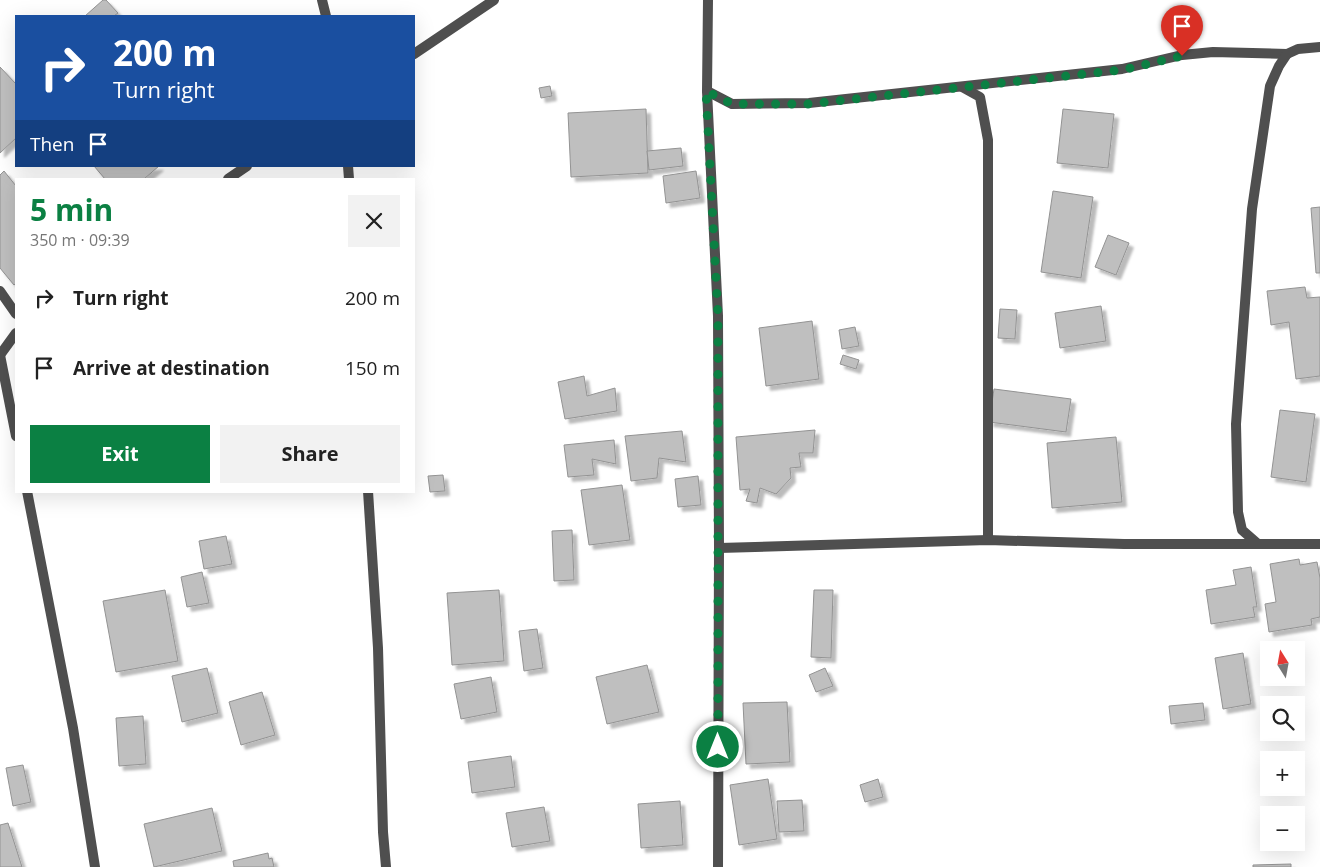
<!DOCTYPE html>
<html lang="en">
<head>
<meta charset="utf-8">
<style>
	:root { --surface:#fff; --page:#f2f2f2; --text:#222; --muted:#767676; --accent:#0b8043 }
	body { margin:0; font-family:"Open Sans",sans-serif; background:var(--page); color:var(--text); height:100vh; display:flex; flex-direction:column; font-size:19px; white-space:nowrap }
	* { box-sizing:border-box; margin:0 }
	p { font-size:16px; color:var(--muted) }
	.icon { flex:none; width:28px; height:28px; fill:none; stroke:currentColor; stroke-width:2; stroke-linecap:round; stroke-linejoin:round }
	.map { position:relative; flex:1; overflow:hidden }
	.panel { position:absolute; left:15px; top:178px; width:400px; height:315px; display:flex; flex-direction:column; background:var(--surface); border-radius:0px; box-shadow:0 5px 20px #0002 }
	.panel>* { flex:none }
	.top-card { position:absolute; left:15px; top:15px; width:400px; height:152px; border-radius:0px; box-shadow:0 5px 20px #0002; background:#1a4fa0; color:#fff; overflow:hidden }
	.needle { width:32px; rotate:349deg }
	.controls { position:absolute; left:1260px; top:641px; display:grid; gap:10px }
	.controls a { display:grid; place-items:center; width:45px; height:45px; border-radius:0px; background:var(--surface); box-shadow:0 5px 20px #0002; font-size:25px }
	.pin { position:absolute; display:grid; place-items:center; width:42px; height:42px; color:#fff; margin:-51px -21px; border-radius:50% 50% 50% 0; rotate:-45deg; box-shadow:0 0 5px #0007 }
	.pin .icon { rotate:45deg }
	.me { position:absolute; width:55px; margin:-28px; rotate:0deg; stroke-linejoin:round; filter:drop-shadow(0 0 4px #0008) }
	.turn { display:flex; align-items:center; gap:18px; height:105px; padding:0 15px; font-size:22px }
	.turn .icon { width:65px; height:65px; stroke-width:2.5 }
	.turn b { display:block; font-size:35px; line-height:42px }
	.then { display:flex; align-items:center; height:48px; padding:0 15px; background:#0003; gap:10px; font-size:19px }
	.round { display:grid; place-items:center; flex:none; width:52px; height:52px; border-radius:0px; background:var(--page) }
	.summary { display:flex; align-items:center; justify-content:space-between; height:85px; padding:0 15px }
	h1 { font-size:30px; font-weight:700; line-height:38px; color:var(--accent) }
	.action { display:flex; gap:10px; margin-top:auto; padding:10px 15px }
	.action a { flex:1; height:58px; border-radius:0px; background:var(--accent); color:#fff; font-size:20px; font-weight:700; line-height:58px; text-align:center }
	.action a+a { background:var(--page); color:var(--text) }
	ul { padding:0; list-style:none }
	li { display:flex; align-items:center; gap:15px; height:70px; padding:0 15px }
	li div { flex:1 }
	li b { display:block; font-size:19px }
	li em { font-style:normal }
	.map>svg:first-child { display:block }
	.building { fill:#bfbfbf; stroke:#939393; filter:url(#shadow) }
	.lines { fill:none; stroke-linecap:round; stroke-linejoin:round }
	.street { stroke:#4f4f4f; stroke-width:10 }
	.route { stroke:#0b8043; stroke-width:9; stroke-dasharray:0 16.2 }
</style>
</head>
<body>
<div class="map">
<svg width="1320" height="867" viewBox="0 0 1320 867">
	<defs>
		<filter id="shadow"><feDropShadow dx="4.5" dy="4.5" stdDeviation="1" flood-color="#0004"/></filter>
	</defs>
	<rect width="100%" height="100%" fill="#fff"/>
	<g class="building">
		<path d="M103,0H106L118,13L114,16H85Z"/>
		<path d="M0,67L16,84V138L0,153Z"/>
		<path d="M550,86L552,96L541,98L539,88Z"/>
		<path d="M646,109L648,173L571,177L568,113Z"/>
		<path d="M1063,109L1114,114L1108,168L1057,163Z"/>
		<path d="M681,148L683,166L649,170L647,151Z"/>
		<path d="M94,166H159L144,179H105Z"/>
		<path d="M4,171L16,186V283L14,285L0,268V175Z"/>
		<path d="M696,171L700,198L666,203L663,176Z"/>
		<path d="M1053,191L1093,197L1081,278L1041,272Z"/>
		<path d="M1320,207V273H1316L1311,208Z"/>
		<path d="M1108,235L1129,243L1116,275L1095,267Z"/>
		<path d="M1305,287L1307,298L1320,297V376L1296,379L1289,322L1271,325L1267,291Z"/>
		<path d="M1101,306L1106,341L1060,348L1055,313Z"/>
		<path d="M1000,309L1017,310L1015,339L998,338Z"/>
		<path d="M812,321L819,379L766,386L759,328Z"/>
		<path d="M855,327L859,346L842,349L839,330Z"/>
		<path d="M843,355L859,360L856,369L840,364Z"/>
		<path d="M584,376L587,396L615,388L617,411L565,419L558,382Z"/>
		<path d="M994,389L1071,399L1066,432L989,422Z"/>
		<path d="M1280,410L1315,414L1306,482L1271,477Z"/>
		<path d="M815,430L813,453H799L801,467L790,468L791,478L776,494L760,488L757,503L746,501L750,489L740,490L736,437Z"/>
		<path d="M682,431L686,462L659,458L657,478L631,481L625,436Z"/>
		<path d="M1116,437L1122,502L1052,508L1047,443Z"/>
		<path d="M614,440L616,464L592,459L594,475L568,477L564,445Z"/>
		<path d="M443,475L445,491L430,492L428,476Z"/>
		<path d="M698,476L701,505L678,507L675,479Z"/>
		<path d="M622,485L630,540L589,545L581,490Z"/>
		<path d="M572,530L574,580L554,581L552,531Z"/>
		<path d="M226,536L232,564L204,569L199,541Z"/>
		<path d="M1299,559L1300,565L1317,562L1320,578V617L1311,619L1312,625L1269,632L1265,604L1276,602L1270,564Z"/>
		<path d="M1251,567L1257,607H1253L1255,617L1211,624L1206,590L1236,585L1233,570Z"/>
		<path d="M202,572L209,603L187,607L181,577Z"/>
		<path d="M165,590L178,661L116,672L103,601Z"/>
		<path d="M499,590L504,661L452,665L447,593Z"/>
		<path d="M814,590H833L831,658L811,657Z"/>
		<path d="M537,629L543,668L524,671L519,631Z"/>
		<path d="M1243,653L1251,704L1223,709L1215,658Z"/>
		<path d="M647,665L659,712L607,724L596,677Z"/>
		<path d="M207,668L218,713L182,722L172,676Z"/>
		<path d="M825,668L833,686L816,692L809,675Z"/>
		<path d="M491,677L497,712L461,719L454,684Z"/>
		<path d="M262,692L275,735L241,745L229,702Z"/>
		<path d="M787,702L790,762L746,764L743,703Z"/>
		<path d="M1203,703L1205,720L1171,724L1169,706Z"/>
		<path d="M143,716L146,764L119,766L116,718Z"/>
		<path d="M511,756L515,787L472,793L468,762Z"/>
		<path d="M23,765L31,802L13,806L6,768Z"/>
		<path d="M768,779L777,839L739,845L730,785Z"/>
		<path d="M878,779L883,797L865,802L860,785Z"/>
		<path d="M802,800L804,831L779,832L777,801Z"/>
		<path d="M680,801L683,845L641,848L638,804Z"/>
		<path d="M544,807L550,841L512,847L506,813Z"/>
		<path d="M212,808L222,851L154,867L144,824Z"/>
		<path d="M8,823L22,867H0V825Z"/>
		<path d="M268,853L269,859L272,858L274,867H234L233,861Z"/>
		<path d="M1291,864V867H1253V865Z"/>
	</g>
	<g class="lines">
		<g class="street">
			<path d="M322,0L326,16"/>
			<path d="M708,0L707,91L718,316L719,548L718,867"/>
			<path d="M414,54L494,0"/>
			<path d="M962,87L980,97L988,140V540"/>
			<path d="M707,91L732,104L809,103L1122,69L1182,55L1213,52L1287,54"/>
			<path d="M348,166L349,179"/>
			<path d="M228,179L247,166"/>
			<path d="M0,291L16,314"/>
			<path d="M0,355L16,436"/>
			<path d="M0,355L16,333"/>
			<path d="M27,491L73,728L95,867"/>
			<path d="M368,491L378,648L383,832L386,867"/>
			<path d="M1258,544L1242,530L1238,512L1236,424L1252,209L1270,86L1279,66L1287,54L1298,49L1320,47"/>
			<path d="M719,548L988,540L1124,544H1320"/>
		</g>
	</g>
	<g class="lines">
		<path class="route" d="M718,747V316L706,91L732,104H809L1122,70L1182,56"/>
	</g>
</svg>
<div class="controls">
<a><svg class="needle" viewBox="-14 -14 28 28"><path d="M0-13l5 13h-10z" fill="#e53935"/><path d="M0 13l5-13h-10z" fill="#767676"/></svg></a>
<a><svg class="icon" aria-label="search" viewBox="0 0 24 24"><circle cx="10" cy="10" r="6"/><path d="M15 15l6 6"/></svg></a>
<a>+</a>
<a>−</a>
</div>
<div class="pin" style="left:1182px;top:56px;background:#d93025"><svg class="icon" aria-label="arrive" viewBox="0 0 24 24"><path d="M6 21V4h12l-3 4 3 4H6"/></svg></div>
<svg class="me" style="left:718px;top:747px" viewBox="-20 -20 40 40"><circle r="17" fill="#0b8043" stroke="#fff" stroke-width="3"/><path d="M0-11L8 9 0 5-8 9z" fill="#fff"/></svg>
<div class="top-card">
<div class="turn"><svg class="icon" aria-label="right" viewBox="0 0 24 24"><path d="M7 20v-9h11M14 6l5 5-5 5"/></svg><div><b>200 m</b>Turn right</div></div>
<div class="then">Then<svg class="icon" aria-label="arrive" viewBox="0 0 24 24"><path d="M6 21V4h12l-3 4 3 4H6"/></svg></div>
</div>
<section class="panel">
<div class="summary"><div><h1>5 min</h1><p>350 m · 09:39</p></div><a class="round"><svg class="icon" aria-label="close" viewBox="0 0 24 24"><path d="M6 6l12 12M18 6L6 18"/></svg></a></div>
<ul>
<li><svg class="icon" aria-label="right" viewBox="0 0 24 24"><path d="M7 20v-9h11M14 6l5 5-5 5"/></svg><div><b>Turn right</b></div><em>200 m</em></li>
<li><svg class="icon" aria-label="arrive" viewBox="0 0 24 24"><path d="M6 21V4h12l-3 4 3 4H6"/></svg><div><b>Arrive at destination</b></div><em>150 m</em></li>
</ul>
<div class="action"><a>Exit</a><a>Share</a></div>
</section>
</div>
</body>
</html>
